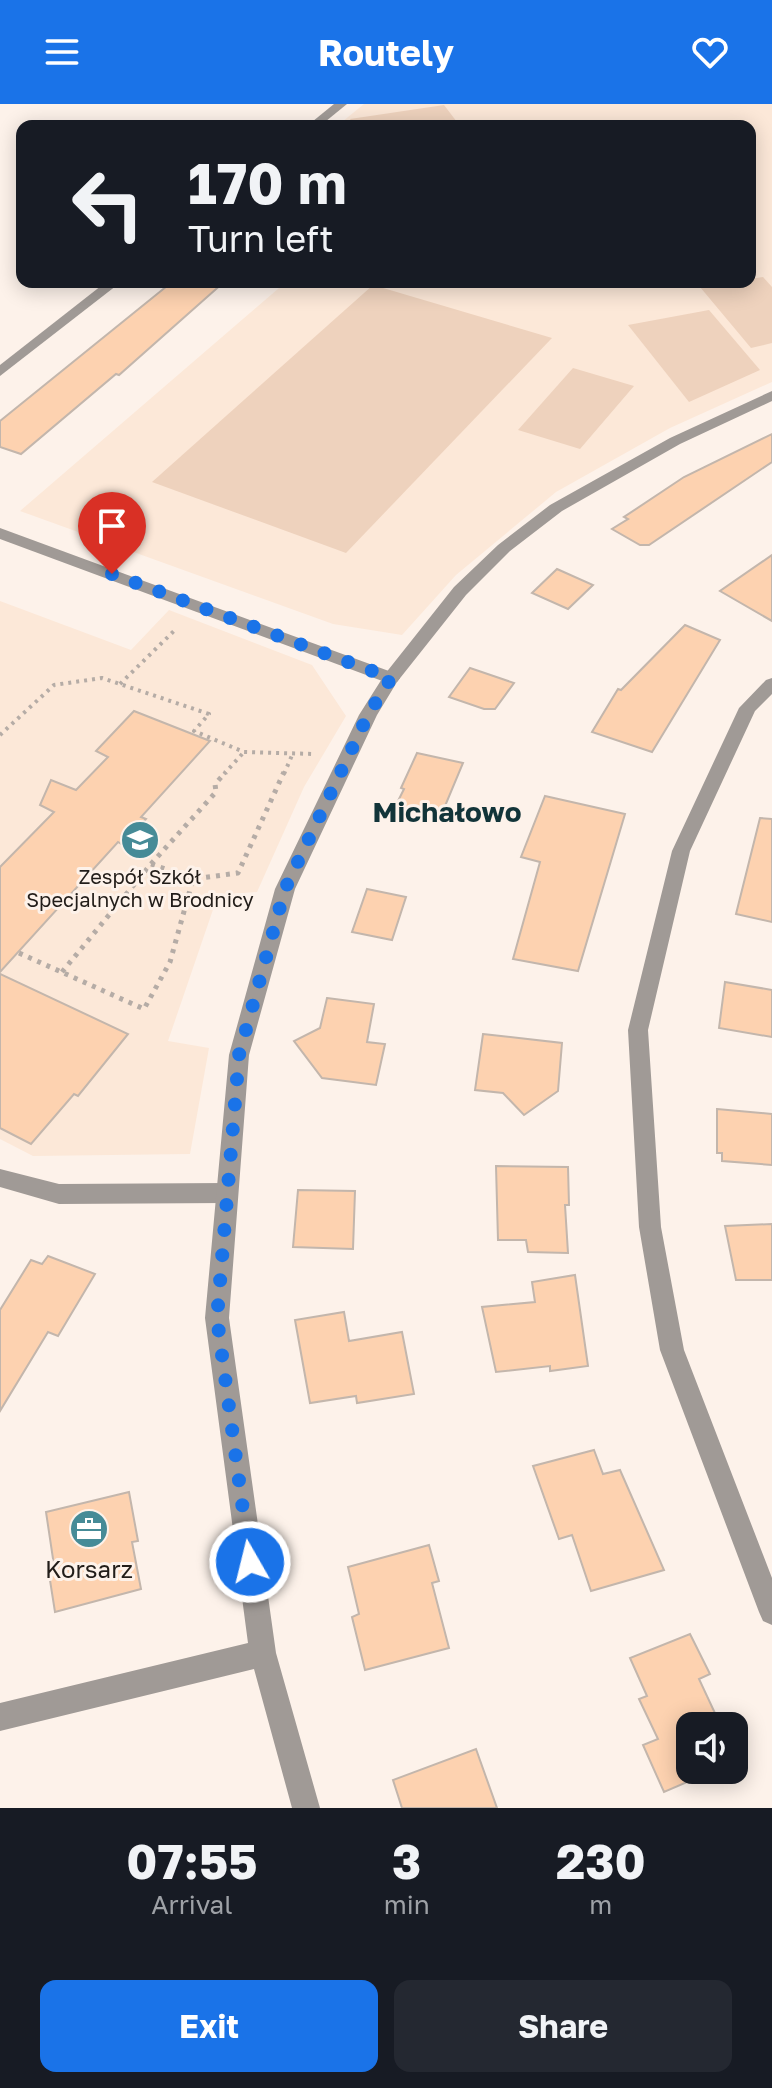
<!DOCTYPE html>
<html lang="en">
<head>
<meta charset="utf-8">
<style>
	:root { --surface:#171b24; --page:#242831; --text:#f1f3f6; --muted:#9ea1a6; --accent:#1a73e8 }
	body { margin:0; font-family:"Golos Text",sans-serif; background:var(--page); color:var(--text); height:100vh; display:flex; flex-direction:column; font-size:30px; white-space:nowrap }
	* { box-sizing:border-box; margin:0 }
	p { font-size:26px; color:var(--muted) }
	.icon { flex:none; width:44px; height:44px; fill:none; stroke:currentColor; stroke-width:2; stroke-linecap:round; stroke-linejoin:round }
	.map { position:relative; height:1704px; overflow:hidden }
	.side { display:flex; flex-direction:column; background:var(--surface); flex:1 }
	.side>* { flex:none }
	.hud { position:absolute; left:16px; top:16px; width:740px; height:168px; border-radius:16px; box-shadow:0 4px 20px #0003; background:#171b24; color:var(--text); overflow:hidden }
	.fabs { position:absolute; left:676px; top:1608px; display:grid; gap:16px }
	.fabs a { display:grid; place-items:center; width:72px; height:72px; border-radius:16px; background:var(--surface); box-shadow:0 4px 20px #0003; font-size:40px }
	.pin { position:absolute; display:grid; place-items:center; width:68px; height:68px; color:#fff; margin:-82px -34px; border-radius:50% 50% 50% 0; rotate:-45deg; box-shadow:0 0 8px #0007 }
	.pin .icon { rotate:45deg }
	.me { position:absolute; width:88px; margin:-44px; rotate:352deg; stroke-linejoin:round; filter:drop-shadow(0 0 6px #0008) }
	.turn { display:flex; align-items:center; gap:28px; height:168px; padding:0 40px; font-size:36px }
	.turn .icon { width:104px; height:104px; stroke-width:2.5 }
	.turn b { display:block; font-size:56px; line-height:68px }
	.eta { display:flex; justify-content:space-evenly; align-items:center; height:136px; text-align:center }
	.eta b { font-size:48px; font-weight:700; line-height:56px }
	.action { display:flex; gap:16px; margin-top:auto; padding:16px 40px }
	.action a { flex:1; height:92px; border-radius:16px; background:var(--accent); color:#fff; font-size:32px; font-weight:700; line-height:92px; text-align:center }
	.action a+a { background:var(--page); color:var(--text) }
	header { display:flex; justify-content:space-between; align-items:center; height:104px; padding:0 40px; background:var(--accent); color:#fff; font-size:36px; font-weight:700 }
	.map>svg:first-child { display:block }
	.built { fill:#fce8d8 }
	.green { fill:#eed2bd }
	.building { fill:#fdd2b0; stroke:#c3b6ac; stroke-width:2 }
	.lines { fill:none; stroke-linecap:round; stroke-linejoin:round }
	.path-far1 { stroke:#b5aca6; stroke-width:4; stroke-dasharray:3 5; stroke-linecap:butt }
	.path { stroke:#b5aca6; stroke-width:5; stroke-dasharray:4 6; stroke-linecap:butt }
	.service { fill:#a09a96; fill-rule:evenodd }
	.minor { fill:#a09a96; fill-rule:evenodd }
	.route { stroke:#1a73e8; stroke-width:14; stroke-dasharray:0 25.2 }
	.labels { text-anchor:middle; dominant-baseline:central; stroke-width:6; stroke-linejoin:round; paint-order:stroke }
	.poi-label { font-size:20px; fill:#221d19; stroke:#fdf2ea }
	.near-poi-label { font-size:24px; fill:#221d19; stroke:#fdf2ea }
	.district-label { font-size:28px; font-weight:bold; fill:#123439; stroke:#fdf2ea }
</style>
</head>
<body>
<header><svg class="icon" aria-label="menu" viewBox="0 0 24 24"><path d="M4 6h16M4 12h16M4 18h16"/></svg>Routely<svg class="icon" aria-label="heart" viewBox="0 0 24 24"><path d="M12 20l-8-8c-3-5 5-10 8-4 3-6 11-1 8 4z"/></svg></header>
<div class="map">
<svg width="772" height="1704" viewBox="0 0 772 1704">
	<rect width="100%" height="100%" fill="#fdf2ea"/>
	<g class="built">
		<path d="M364,0H772V278L670,324L556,388L456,471L402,531L333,520L20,407L286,178H750V22H337Z"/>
		<path d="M0,497L131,546L169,506L312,561L346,612L304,683L257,788L218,791L168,937L209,944L190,1050L33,1052L0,1035Z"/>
	</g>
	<g class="green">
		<path d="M444,1L460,22H355L350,15Z"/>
		<path d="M763,173L772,183V239L751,244L700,183L750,178V175Z"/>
		<path d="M373,181L552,234L346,449L152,378Z"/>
		<path d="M709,206L760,266L689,298L628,221Z"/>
		<path d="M573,264L634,282L580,345L518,326Z"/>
	</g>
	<g class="building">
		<path d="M172,178H224L119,271L116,270L21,350L0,343V317Z"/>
		<path d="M772,330V358L649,441H640L612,425L628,415L624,413L684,373Z"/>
		<path d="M772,451V517L720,487Z"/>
		<path d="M557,465L593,481L568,505L532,489Z"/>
		<path d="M685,521L720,536L652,648L592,628L618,585L621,586Z"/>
		<path d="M470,564L514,579L495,605H484L449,593Z"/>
		<path d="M134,607L210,637L141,713L146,715L123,741L118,738L0,868V763L54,708L40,701L51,676L76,686L108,653L96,647Z"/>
		<path d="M417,649L463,659L440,714L395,703L404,685L401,684Z"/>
		<path d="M545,692L625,710L578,867L513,855L540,758L521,753Z"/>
		<path d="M760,714L772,715V818L736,810Z"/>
		<path d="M367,785L406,793L392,836L352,828Z"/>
		<path d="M0,870L128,930L78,992L74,990L31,1040L0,1024Z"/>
		<path d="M725,878L772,886V933L719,924Z"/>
		<path d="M327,894L374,900L367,938L385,940L376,981L322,974L294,937L320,924Z"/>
		<path d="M483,930L562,939L558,987L524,1011L503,989L475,986Z"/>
		<path d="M717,1005L772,1010V1061L722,1057V1049H717Z"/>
		<path d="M496,1062L568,1063L569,1101H565L568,1149L528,1148L526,1136H498Z"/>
		<path d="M298,1086L355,1087L353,1145L293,1143Z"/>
		<path d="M772,1120V1176H736L725,1122Z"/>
		<path d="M48,1152L95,1170L58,1232L48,1228L0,1307V1206L31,1156L42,1160Z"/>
		<path d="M575,1171L588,1262L550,1267V1262L496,1268L482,1203L535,1198L532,1178Z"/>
		<path d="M344,1208L349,1237L402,1228L414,1290L357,1299L356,1292L310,1299L295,1216Z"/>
		<path d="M594,1346L603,1370L620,1366L664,1466L591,1487L572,1431L559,1435L533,1362Z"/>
		<path d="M129,1388L138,1437L132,1438L141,1485L55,1508L49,1470L55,1468L46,1408Z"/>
		<path d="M429,1441L439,1477L432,1479L449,1544L365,1566L352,1513L359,1510L348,1463Z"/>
		<path d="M690,1530L710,1570L699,1575L721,1622H690V1666H715L664,1688L643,1641L658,1635L639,1595L647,1592L630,1554Z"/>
		<path d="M476,1645L497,1704H402L393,1676Z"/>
	</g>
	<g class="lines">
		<g class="path-far1">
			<path d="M120,580L176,525"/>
			<path d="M0,631L54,581L102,574L209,610L194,627L244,648L315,650"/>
			<path d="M224,670L244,648"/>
			<path d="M284,670L293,649"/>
		</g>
		<g class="path">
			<path d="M151,760L216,688L215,680L226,668"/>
			<path d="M19,849L144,905L170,858L193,775L238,769L284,668"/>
			<path d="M62,868L151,760L193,775"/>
		</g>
		<g class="service">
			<path d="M0,424L397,570L400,574L397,578H385L0,435Z"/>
			<path d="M0,1065L59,1080L227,1079L235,1082L238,1089L235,1096L227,1099L59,1100L0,1083Z"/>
		</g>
		<g class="minor">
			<path d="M334,0H347L320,22H307Z"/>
			<path d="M106,178H121L0,272V261Z"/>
			<path d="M772,287V297L680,340L562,407L510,447L466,491L397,578L377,611L295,785L249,951L229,1214L276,1549L320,1704H292L254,1565L0,1627V1599L248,1539L205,1214L229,951L275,785L359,611L385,570L454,483L498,441L550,401L670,334Z"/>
			<path d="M772,574V590L755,607L690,747L648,926L661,1123L684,1246L772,1474V1521L763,1517L759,1508L660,1246L639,1123L628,926L672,747L739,604L766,576Z"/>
		</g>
	</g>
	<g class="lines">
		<path class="route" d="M112,470L391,574L368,611L285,785L239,951L217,1214L250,1458"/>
	</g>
	<defs>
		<symbol id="school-disc" viewBox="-11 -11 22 22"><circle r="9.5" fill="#468b97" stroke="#fdf2ea"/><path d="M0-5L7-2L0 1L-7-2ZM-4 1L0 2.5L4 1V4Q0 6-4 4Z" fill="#fff"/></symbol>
		<symbol id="office-disc" viewBox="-11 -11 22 22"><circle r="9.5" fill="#468b97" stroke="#fdf2ea"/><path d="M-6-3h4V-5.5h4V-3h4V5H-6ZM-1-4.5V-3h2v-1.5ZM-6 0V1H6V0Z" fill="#fff"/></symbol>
	</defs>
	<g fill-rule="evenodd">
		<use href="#school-disc" x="118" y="714" width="44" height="44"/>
		<use href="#office-disc" x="67" y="1403" width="44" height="44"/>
	</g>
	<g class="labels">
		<g class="poi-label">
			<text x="140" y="772">Zespół Szkół<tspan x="140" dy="23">Specjalnych w Brodnicy</tspan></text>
		</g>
		<g class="near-poi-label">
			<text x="89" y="1464">Korsarz</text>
		</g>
		<g class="district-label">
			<text x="447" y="707">Michałowo</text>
		</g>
	</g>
</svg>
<div class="fabs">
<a><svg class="icon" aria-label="sound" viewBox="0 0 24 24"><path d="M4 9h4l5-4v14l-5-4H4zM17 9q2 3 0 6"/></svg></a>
</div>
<div class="pin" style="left:112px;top:470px;background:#d93025"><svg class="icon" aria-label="arrive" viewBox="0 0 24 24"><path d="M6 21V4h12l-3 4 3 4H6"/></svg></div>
<svg class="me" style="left:250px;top:1458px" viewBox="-20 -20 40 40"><circle r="17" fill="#1a73e8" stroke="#fff" stroke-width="3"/><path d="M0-11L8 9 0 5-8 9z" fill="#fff"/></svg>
<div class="hud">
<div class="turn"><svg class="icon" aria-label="left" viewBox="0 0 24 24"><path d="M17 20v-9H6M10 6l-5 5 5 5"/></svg><div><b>170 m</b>Turn left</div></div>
</div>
</div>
<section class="side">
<div class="eta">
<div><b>07:55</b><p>Arrival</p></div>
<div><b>3</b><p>min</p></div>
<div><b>230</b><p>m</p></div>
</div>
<div class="action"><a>Exit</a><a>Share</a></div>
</section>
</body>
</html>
